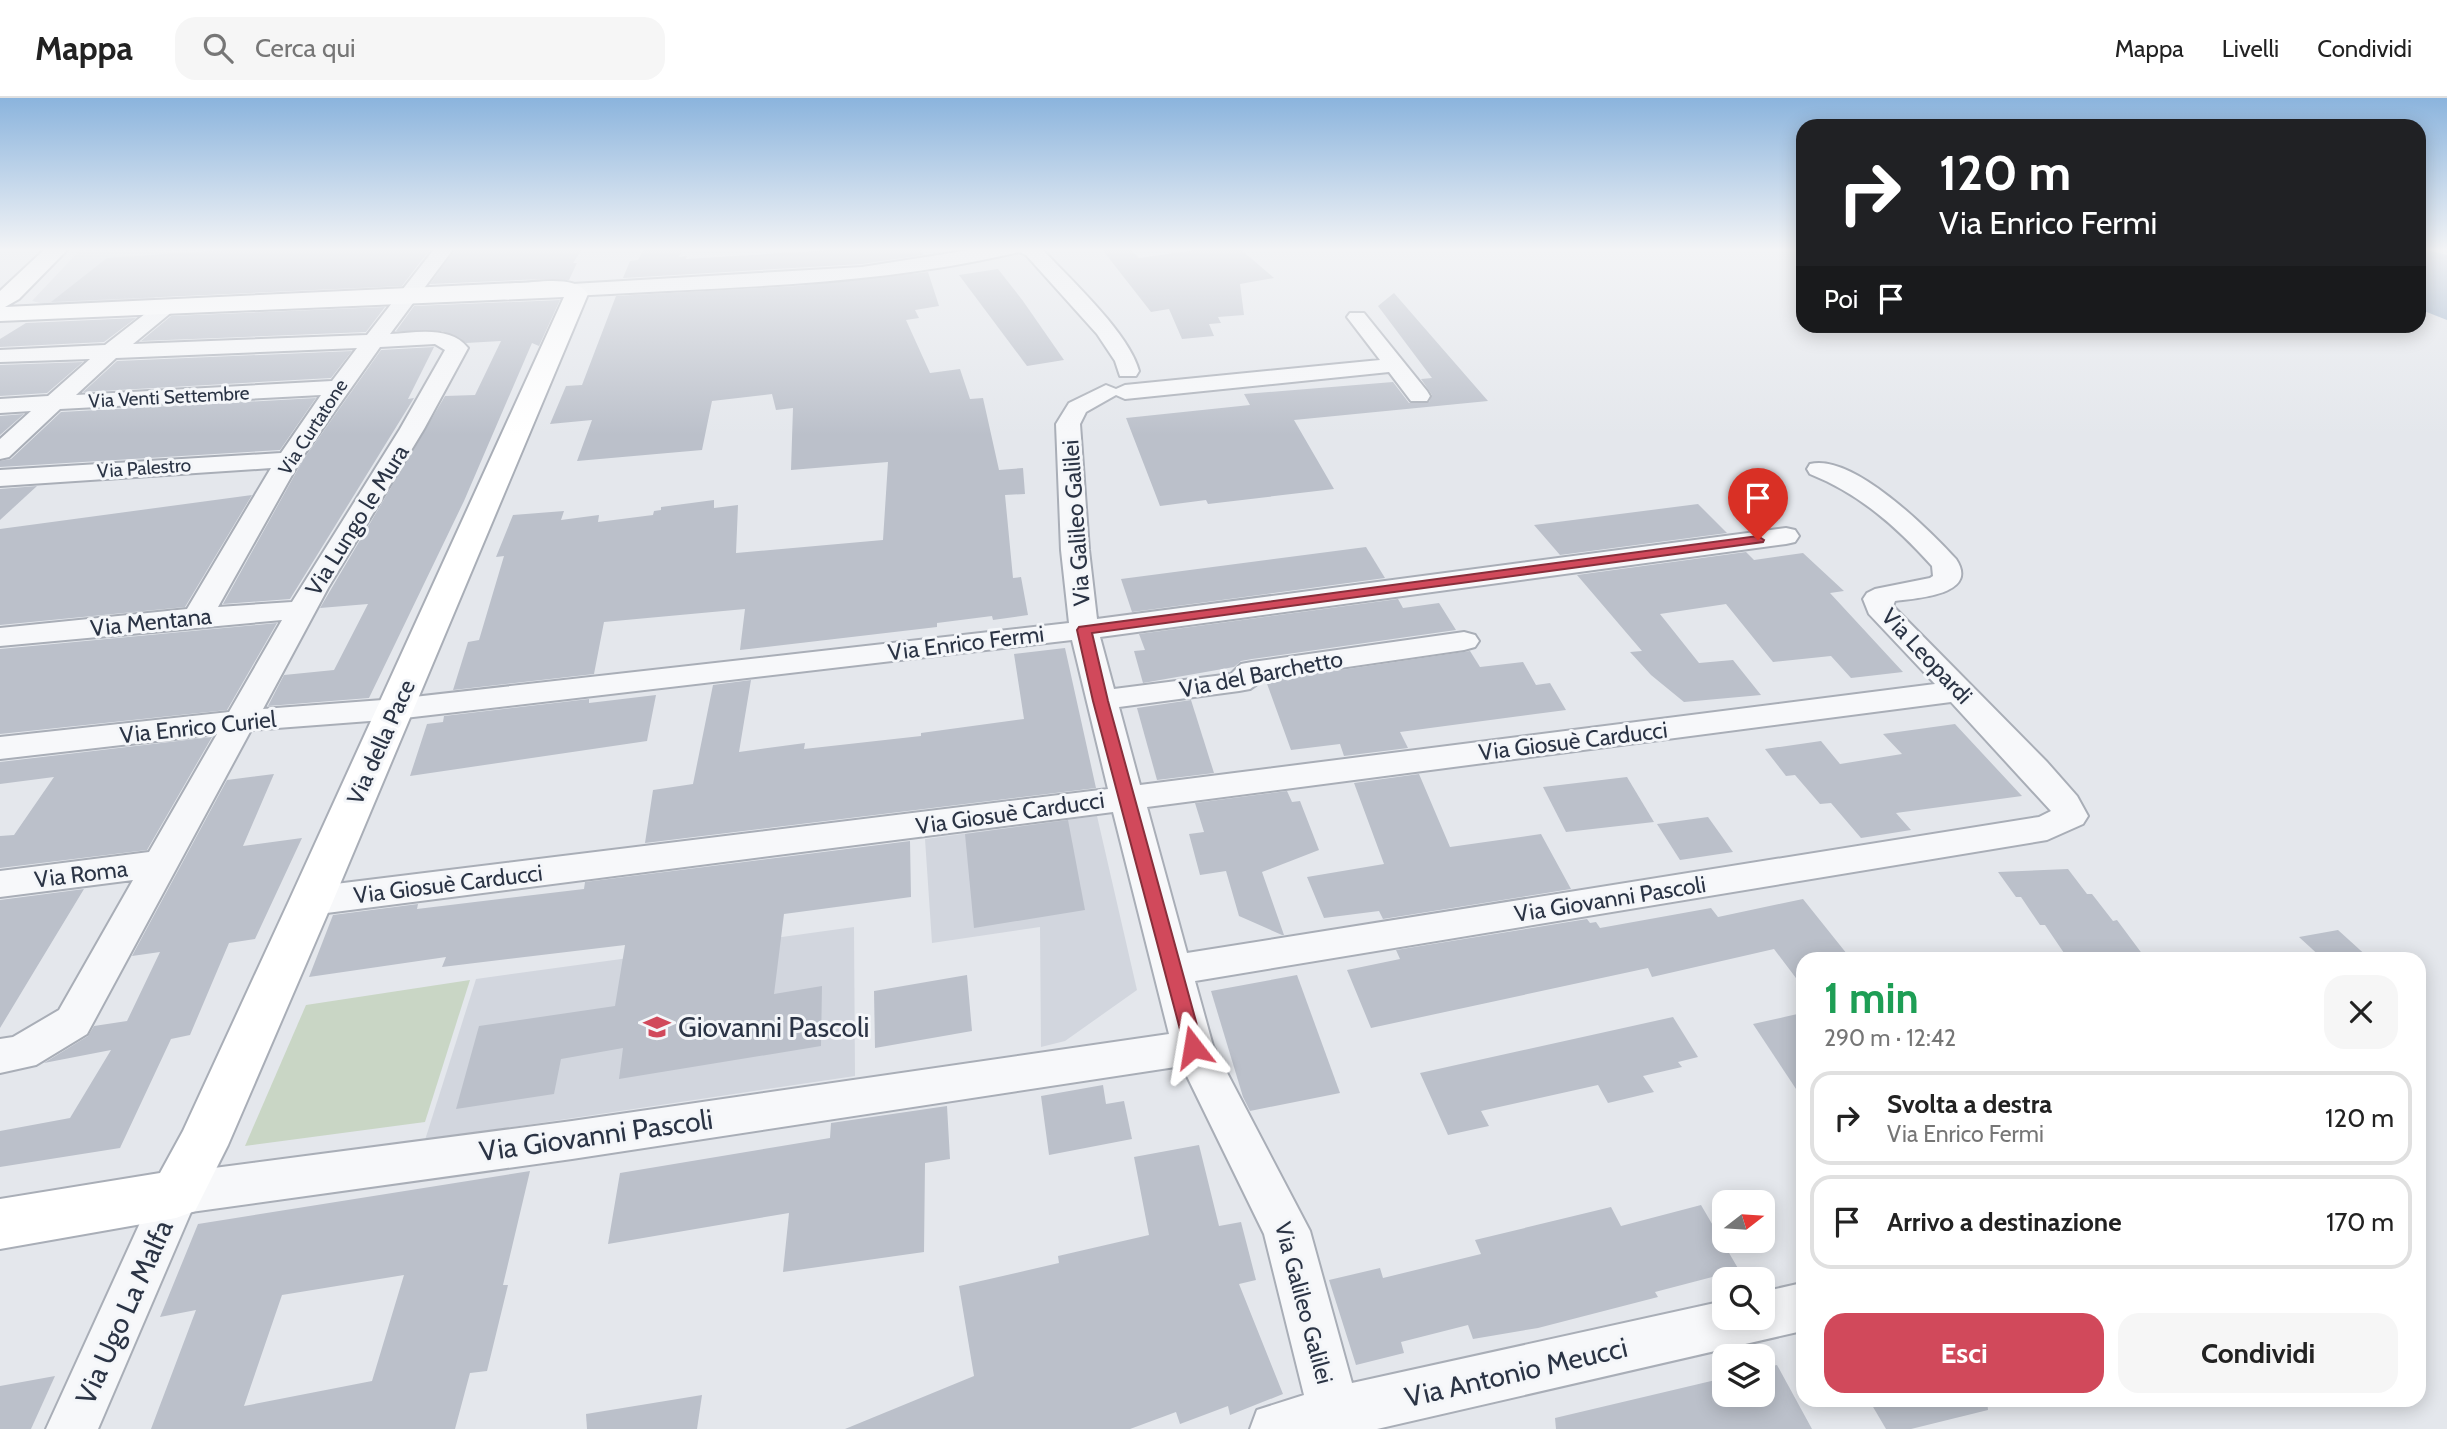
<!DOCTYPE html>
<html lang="it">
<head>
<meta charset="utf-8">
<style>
	:root { --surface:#fff; --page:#f6f6f6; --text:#222; --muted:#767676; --line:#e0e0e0; --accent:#d1495b }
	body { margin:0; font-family:Cabin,sans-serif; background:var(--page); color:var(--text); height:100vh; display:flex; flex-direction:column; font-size:26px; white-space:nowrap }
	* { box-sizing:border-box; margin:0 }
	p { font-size:23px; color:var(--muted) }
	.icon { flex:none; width:38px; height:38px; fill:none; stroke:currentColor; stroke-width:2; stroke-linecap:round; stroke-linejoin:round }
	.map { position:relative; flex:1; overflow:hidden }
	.drawer { position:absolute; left:1796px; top:854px; width:630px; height:455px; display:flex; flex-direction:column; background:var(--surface); border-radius:21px; box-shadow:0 4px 18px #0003 }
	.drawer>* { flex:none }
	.banner { position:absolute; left:1796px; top:21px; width:630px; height:214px; border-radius:21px; box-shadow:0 4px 18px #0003; background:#202124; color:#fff; overflow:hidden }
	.needle { width:46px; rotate:73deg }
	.tools { position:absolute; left:1712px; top:1092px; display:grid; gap:14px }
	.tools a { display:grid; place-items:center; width:63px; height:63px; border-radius:14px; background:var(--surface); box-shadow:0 4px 18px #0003; font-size:35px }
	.pin { position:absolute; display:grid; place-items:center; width:60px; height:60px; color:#fff; margin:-72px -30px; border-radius:50% 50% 50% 0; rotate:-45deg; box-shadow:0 0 7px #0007 }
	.pin .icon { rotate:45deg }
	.me { position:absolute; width:77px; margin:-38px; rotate:346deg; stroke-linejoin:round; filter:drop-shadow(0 0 5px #0008) }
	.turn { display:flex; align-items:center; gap:24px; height:147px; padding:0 28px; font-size:32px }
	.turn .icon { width:91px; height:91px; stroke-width:2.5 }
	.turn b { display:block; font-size:49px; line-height:60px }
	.then { display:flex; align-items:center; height:66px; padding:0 28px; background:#0003; gap:14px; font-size:26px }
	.round { display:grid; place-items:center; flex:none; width:74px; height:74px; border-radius:21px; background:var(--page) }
	.overview { display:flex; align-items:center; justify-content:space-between; height:119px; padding:0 28px }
	h1 { font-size:42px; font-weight:800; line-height:52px; color:#1e9e55 }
	.cta { display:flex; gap:14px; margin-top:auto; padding:14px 28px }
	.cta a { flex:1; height:80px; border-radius:21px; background:var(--accent); color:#fff; font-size:28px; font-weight:800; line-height:80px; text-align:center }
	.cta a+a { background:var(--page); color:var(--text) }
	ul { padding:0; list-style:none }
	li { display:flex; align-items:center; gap:21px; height:94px; margin:0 14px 10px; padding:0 14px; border:4px solid var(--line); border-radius:21px }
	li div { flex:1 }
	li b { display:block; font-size:26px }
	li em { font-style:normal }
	header { display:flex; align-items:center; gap:42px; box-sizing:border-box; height:98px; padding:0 35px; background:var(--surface); border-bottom:2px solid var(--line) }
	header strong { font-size:33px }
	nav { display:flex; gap:38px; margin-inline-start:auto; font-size:24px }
	.search { width:490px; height:63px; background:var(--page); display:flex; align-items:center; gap:18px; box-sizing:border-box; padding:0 24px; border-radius:21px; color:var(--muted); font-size:26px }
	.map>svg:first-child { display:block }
	.built { fill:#d2d6de }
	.green { fill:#c9d6c5 }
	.water { fill:#9fb4cc }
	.building { fill:#bbc0ca; fill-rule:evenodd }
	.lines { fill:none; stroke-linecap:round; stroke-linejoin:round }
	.street-casing { stroke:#a9aeb7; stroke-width:4 }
	.secondary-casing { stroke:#a9aeb7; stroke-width:4 }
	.street { fill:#f7f8fa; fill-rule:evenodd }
	.secondary { fill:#fff; fill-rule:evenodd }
	.route { fill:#d1495b; stroke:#882f3b; stroke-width:2 }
	.labels { text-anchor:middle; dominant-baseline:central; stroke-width:6; stroke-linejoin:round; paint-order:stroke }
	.far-street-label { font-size:19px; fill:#2b3445; stroke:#f4f6f9 }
	.street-label { font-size:23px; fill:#2b3445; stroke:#f4f6f9 }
	.near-poi-label { font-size:28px; fill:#2b3445; stroke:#f4f6f9; text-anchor:start }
	.near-street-label { font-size:28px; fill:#2b3445; stroke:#f4f6f9 }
</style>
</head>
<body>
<header>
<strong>Mappa</strong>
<div class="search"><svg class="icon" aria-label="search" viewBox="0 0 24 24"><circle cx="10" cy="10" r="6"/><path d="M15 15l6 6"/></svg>Cerca qui</div>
<nav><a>Mappa</a><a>Livelli</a><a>Condividi</a></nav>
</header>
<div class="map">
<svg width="2447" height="1331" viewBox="0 0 2447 1331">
	<rect width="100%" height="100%" fill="#e4e7ec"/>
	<g class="built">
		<path d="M82,150H219L150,203L49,207L32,203Z"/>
		<path d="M1097,718L1137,892L1065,943L1041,949L1040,829L932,845L925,741Z"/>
		<path d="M854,829L855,978L425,1042L476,881Z"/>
	</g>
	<path class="green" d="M470,882L425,1024L245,1048L306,907Z"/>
	<path class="water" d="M2419,150L2447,157V222L2419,211Z"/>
	<g class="building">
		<path d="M255,150H431L402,188L51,204L107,160Z"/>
		<path d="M456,150H583L573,165H577L569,182L544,181L430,186Z"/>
		<path d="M645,150H683L679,159L687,158L686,161L865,150H920L923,157L862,166L623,180L630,163L638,162Z"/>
		<path d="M1101,150H1129L1139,160L1210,150H1239L1274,180L1240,186L1244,217L1218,219L1221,225L1209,226L1214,238L1182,241L1169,211L1151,214Z"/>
		<path d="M998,171L1023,203L1064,262L1027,268L959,177Z"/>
		<path d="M928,174L939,208L915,212L919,220L906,222L930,275L960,271L970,301L983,300L999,372L1023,370L1025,396L1005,397L1013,480L1021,479L1028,517L993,522L992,518L937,525V529L740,552L745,511L604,524L594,576L453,592L468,544L479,542L504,458L496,459L513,417L564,413L561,422L599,417L598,424L653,417L654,413L661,412V409L714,402V410L738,407L736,455L883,442L888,364L791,372L793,310L776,312L772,296L712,303L702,352L577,363L592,322L550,326L566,288L582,287L616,198L797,188Z"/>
		<path d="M1394,195L1488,303L1294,322L1334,391L1208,406L1206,402L1160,408L1126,320L1250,307L1244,296L1393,284L1409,305L1429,304L1432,297L1421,281L1432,280L1378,208Z"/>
		<path d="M560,202L539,248L532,245L464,403L369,600L268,608L284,577L334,572L368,506L320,510L445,298L475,297L501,243L466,245L442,233H396L414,208Z"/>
		<path d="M385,209L366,234L141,243L171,218Z"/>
		<path d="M136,220L104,244L0,249V241L26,225Z"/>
		<path d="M434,249L408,301L414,300L290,501L223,506L303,362L381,252Z"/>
		<path d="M352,253L331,280L83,294L117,263Z"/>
		<path d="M83,264L47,295L0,298V267Z"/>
		<path d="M316,300L280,352L0,369V363L11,361L61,314Z"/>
		<path d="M24,316L0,337V318Z"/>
		<path d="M37,388L0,422V391Z"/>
		<path d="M252,397L185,509L0,527V431Z"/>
		<path d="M1698,406L1727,435L1560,457L1534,427Z"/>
		<path d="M1366,449L1385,480L1132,514L1121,481Z"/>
		<path d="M1746,454L1754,462L1803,455L1844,493L1830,495L1903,574L1851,580L1831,558L1773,564L1726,506L1660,516L1699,565L1733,562L1761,597L1684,604L1651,577L1630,554L1642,553L1577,477Z"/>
		<path d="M1398,501L1403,510L1439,505L1456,532L1252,561L1241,563L1234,569L1143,585L1134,553L1145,552L1139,536Z"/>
		<path d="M277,525L227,612L0,636V551Z"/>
		<path d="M1065,550L1096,690L645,745L653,692L693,686L713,587L751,582L739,654L805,645L804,651L921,638V635L1024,621L1014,556Z"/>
		<path d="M1470,553L1480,569L1523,564L1536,587L1550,585L1566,612L1400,634L1408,650L1344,658L1340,646L1291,652L1266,583Z"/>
		<path d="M656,597L647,643L410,678L427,626L443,624L444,618L589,601V605Z"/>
		<path d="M1191,602L1214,675L1157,682L1137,610Z"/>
		<path d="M1955,626L2022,698L1896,715L1911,732L1861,740L1831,705L1820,706L1795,677L1786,678L1765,651L1821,643L1840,666L1902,656L1883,636Z"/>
		<path d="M212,639L147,752L0,770V738L14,737L54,679L0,686V664Z"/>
		<path d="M274,676L243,748L302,740L255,841L229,845L190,937L171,941L120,1050L0,1069V1033L70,1020L111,952L44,965L88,938L94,928L127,923L160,854L132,858L227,682Z"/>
		<path d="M1419,676L1450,749L1541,736L1571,791L1383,821L1379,813L1324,820L1307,779L1384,766L1354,685Z"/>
		<path d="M1627,679L1654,724L1566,734L1543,689Z"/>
		<path d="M1287,693L1292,704L1300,703L1319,752L1262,774L1284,837H1282L1239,818L1226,773L1200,777L1189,736L1204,734L1195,705Z"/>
		<path d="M1708,719L1733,754L1680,762L1657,726Z"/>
		<path d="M1068,722L1085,812L974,830L965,736Z"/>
		<path d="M910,743L911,799L784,816L774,896L822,888L821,948L619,981L623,950L561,961L554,996L456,1011L479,928L615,908L625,847L442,869L446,859L309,879L333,817L418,806L417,811L584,791L585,784Z"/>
		<path d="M2068,771L2087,796H2092L2113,823L2117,822L2146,861H2072L2067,855H2064L2045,827H2040L2021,799H2016L1998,774Z"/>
		<path d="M84,791L38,867L0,930V802Z"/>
		<path d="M1803,801L1851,861H1802V888L1774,851L1652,879L1648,870L1371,930L1347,872L1400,861L1396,852L1587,821L1590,825L1596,824L1600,830L1711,810L1718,819Z"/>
		<path d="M2338,832L2370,861H2323L2299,839Z"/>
		<path d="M967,877L972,933L875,950L874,893Z"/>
		<path d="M1297,877L1340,995L1250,1013L1243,999L1211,893Z"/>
		<path d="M1802,915V1000L1753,926Z"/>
		<path d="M1673,919L1698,959L1678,964L1682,969L1643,978L1654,994L1608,1005L1598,987L1481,1013L1489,1028L1448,1037L1420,975Z"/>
		<path d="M1103,987L1106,1006L1124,1003L1132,1041L1049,1057L1041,998Z"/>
		<path d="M947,1008L950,1061L925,1065L924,1154L783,1174L789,1115L608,1146L620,1075L830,1040L831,1025Z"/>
		<path d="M1199,1047L1219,1128L1241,1124L1256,1182L1239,1186L1283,1296L1230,1317L1228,1308L1180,1326L1176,1314L1130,1331H845L974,1278L959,1188L1059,1165L1058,1158L1149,1137L1134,1059Z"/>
		<path d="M530,1073L503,1187H508L487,1273L470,1275L455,1331H151L196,1212L160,1219L198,1126ZM404,1177L372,1283L244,1308L282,1197Z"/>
		<path d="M1701,1107L1739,1172L1655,1194L1658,1199L1538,1230L1473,1241L1468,1227L1401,1244L1404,1255L1356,1267L1329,1182L1380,1170L1383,1180L1481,1156L1475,1142L1611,1109L1621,1128Z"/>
		<path d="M1777,1267L1812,1331H1556L1555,1320L1724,1280V1297H1762V1270Z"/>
		<path d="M55,1278L31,1331H0V1288Z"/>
		<path d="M702,1297L697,1331H587L586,1316Z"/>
		<path d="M1869,1302H1987L1988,1312L1911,1331H1886Z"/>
	</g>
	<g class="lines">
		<defs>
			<g id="street">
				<path d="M435,150H454L390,236C415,235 450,227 468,250L424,331L328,490L263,611L396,601L1069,525L1061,452L1056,326L1069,305L1106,287L1116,291L1125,287L1380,262L1347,219L1350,215H1364L1427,293L1430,298L1427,303H1411L1389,274L1125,301L1116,297L1086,314L1080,326L1089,452L1097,521L1786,430L1795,432L1799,438L1795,444L1786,446L1100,539L1114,591L1231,576L1241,566L1252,564L1464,534L1475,537L1479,543L1475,549L1464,552L1264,581L1250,591L1239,593L1119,609L1140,687L1935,586L1869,516L1863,501L1867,495L1875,491L1930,480L1933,478L1932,468C1897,429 1860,396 1810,376L1807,371L1810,366C1853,355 1929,432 1956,461C1980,497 1916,500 1895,503L1893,508L2047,664L2077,698L2088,718L2083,726L2047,742L1195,883L1213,948L1310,1133L1352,1285L1724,1203V1220H1762V1194L1802,1185V1233L1377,1331H1250L1257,1312L1304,1297L1264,1136L1182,968L572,1061L191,1114L98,1331H46L160,1081L176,1075L572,1023L1169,936L1113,714L311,817L298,813L292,803L298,793L311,789L1108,691L1072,542L396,621L251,632L87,936L36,967L0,975V941L13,939L59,912L133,782L0,799V773L149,754L217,636L0,661V639L229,614L282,522L0,548V530L187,511L271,370L0,388V372L281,355L321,297L60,311L9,359L0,361V341L31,313L0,315V301L48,298L90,261L0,264V252L105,247L159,205H173L176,209L173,213L133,246L367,237ZM435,246L445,252L400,331L292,504L218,509L301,361L380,249ZM357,250L332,283L76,297L116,260ZM1951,604L2051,713L2039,719L1187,855L1147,709Z"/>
				<path d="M983,150H1041C1069,180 1129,235 1139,273L1136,278H1120L1115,263L1097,236L1026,157L1019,154C873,189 721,189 572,198L562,192L572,186L862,169Z"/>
			</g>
			<path id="secondary" d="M46,150H69L19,201L5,209L516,185C537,185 575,176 588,196L333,803L228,1047L195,1113L176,1120L0,1151V1101L160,1075L183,1033L289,803L564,199L0,223V193Z"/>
		</defs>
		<use href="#street" class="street-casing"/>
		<use href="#secondary" class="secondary-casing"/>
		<use href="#street" class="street"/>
		<use href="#secondary" class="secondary"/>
	</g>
	<linearGradient id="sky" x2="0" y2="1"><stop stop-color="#8bb4dd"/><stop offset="0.45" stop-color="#f3f4f6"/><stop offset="1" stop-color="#f3f4f6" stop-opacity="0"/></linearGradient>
	<rect width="2447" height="337" fill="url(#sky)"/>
	<path class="route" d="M1758,438L1764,442L1763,444L1092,535L1108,603L1203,949L1200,954L1193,957L1186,954L1093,603L1077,532L1079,529Z"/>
	<defs>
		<symbol id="school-bare" viewBox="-9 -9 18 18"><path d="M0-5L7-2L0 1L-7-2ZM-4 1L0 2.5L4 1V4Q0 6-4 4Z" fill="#d1495b" stroke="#f4f6f9" stroke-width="2.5" paint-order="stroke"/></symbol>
	</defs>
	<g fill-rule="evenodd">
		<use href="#school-bare" x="638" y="910" width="38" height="38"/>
	</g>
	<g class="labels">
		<g class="far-street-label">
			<text transform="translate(169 299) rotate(-3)">Via Venti Settembre</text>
			<text transform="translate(313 329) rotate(-57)">Via Curtatone</text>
			<text transform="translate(144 370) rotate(-4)">Via Palestro</text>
		</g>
		<g class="street-label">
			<text transform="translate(357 422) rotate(-58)">Via Lungo le Mura</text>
			<text transform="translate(1076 425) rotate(-94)">Via Galileo Galilei</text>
			<text transform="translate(151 524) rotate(-6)">Via Mentana</text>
			<text transform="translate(966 545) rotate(-7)">Via Enrico Fermi</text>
			<text transform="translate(1927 558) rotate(47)">Via Leopardi</text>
			<text transform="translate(1261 576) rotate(-11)">Via del Barchetto</text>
			<text transform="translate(198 629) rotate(-6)">Via Enrico Curiel</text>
			<text transform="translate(1573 643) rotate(-7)">Via Giosuè Carducci</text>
			<text transform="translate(381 644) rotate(-66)">Via della Pace</text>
			<text transform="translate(1010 715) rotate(-8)">Via Giosuè Carducci</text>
			<text transform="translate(81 776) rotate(-7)">Via Roma</text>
			<text transform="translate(448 786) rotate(-7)">Via Giosuè Carducci</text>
			<text transform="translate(1610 801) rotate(-9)">Via Giovanni Pascoli</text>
			<text transform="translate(1304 1205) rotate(75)">Via Galileo Galilei</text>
		</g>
		<g class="near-poi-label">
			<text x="678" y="929">Giovanni Pascoli</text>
		</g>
		<g class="near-street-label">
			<text transform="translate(596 1037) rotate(-8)">Via Giovanni Pascoli</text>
			<text transform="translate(124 1214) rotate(-66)">Via Ugo La Malfa</text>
			<text transform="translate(1516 1274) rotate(-13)">Via Antonio Meucci</text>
		</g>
	</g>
</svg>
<div class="tools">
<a><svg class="needle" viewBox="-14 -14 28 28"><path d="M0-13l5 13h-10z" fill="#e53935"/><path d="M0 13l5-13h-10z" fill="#767676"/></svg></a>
<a><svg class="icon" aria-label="search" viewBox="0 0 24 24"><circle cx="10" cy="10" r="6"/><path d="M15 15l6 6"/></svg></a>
<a><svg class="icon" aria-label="layers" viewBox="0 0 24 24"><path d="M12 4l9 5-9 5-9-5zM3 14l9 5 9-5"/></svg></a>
</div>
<div class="pin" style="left:1758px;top:442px;background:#d93025"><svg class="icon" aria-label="arrive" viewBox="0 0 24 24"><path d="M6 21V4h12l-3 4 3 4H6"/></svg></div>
<svg class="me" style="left:1193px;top:949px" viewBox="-20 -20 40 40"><path d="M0-17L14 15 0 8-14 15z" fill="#d1495b" stroke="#fff" stroke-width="4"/></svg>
<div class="banner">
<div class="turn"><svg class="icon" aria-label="right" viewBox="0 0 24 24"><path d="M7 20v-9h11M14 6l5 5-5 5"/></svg><div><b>120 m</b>Via Enrico Fermi</div></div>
<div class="then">Poi<svg class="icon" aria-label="arrive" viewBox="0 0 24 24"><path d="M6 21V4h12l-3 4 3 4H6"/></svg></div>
</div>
<section class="drawer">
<div class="overview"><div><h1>1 min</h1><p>290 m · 12:42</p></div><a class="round"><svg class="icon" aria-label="close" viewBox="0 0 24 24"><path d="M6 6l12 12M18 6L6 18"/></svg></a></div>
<ul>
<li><svg class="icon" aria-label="right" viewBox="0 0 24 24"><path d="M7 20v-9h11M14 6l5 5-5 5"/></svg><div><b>Svolta a destra</b><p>Via Enrico Fermi</p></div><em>120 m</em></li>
<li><svg class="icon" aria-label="arrive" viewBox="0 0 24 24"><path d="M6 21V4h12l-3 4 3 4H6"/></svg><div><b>Arrivo a destinazione</b></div><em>170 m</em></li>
</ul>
<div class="cta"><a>Esci</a><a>Condividi</a></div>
</section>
</div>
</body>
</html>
